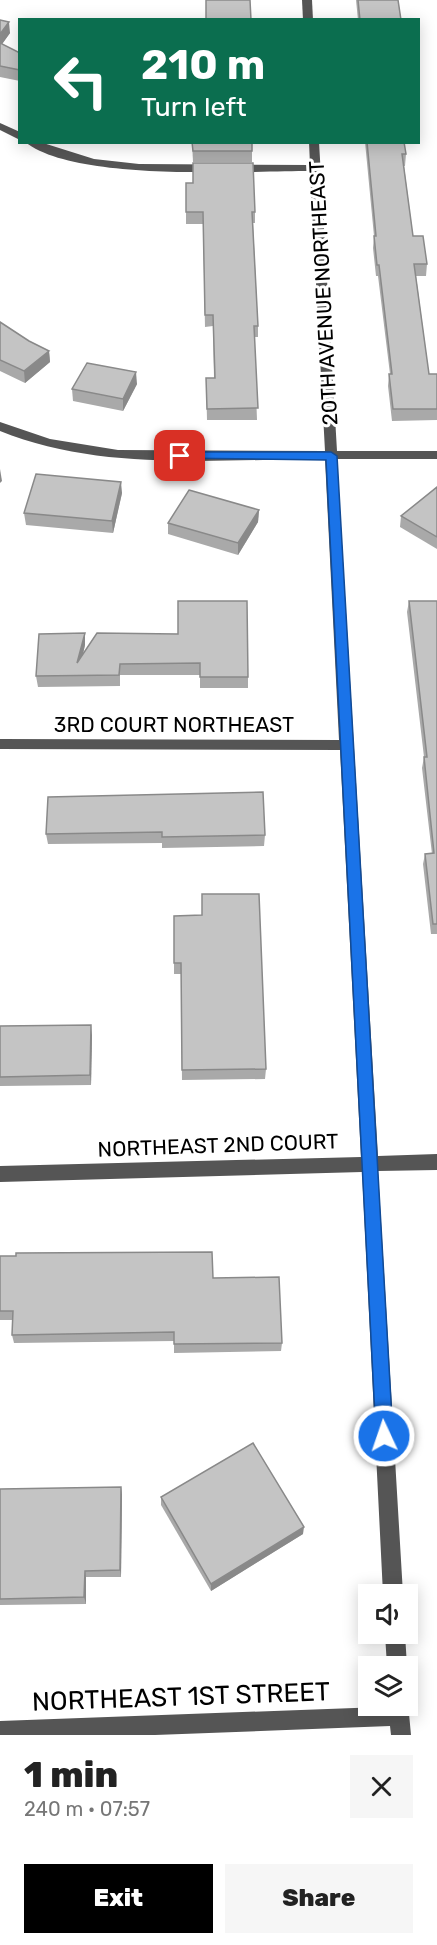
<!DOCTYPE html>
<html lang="en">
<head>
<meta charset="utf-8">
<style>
	:root { --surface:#fff; --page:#f6f6f6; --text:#222; --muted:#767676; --accent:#000 }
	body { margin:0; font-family:Rubik,sans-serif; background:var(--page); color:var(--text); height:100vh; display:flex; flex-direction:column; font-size:22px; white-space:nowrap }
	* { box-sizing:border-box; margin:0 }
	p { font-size:20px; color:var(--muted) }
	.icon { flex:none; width:33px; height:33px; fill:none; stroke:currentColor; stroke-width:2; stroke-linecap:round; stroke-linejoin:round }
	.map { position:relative; height:1735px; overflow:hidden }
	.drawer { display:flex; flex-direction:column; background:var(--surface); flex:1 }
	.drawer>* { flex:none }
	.hud { position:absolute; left:18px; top:18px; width:402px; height:126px; border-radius:0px; box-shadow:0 3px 15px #0003; background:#0b6e4f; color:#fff; overflow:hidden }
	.fabs { position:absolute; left:358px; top:1584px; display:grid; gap:12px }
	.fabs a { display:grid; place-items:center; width:60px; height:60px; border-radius:0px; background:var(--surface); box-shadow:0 3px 15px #0003; font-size:30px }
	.pin { position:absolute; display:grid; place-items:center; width:51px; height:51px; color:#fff; margin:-26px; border-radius:12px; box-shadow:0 3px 9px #0006 }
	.me { position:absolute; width:66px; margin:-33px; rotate:357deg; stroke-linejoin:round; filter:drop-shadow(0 0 4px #0008) }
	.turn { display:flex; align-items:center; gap:21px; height:126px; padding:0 24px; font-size:27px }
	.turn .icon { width:78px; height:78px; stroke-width:2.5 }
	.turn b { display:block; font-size:42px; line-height:51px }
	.round { display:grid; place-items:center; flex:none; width:63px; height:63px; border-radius:0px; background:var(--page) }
	.headline { display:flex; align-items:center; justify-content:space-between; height:102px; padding:0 24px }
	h1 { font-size:36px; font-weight:800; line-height:45px }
	.cta { display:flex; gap:12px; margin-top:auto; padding:12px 24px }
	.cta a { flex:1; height:69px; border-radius:0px; background:var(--accent); color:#fff; font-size:24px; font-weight:800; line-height:69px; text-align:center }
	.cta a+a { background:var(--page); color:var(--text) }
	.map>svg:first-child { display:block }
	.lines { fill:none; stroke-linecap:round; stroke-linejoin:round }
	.minor { fill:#555; fill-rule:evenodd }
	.wall { fill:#a9a9a9 }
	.shaded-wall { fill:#898989 }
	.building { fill:#c4c4c4; stroke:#898989; stroke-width:1.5 }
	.route { fill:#1a73e8; stroke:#114b97; stroke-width:1.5 }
	.labels { text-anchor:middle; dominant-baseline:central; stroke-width:6; stroke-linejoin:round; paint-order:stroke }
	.street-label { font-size:21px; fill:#000; stroke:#fff }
	.near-street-label { font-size:26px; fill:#000; stroke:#fff }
</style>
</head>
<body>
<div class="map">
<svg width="437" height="1735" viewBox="0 0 437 1735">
	<rect width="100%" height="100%" fill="#fff"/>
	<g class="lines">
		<g class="minor">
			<path d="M302,0H312L313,20H303Z"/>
			<path d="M0,123L20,132V140L0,130Z"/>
			<path d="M25,142H40L94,159L139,164L310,165L309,142H319L337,451H437V459H337L378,1156L437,1154V1170L378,1171L403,1594H383L362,1172L0,1182V1166L361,1157L340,750L0,749V739L339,740L325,459C218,459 101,472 0,431V422L50,439L118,450L325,451L310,171C244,171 76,182 25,142Z"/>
			<path d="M385,1634H405L407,1666H387Z"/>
			<path d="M408,1703L411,1735H391L390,1726L155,1735H0V1721L408,1706Z"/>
		</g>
	</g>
	<g class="wall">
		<path d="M356,0H398L401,20H358Z"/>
		<path d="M0,20L10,33L2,44L20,53V81L0,77Z"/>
		<path d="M192,142L252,151V162H193Z"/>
		<path d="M365,142H404L406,154L405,166H404L413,236L427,264L426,276H416L429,374H437V420L392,421L388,386L389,374H390L378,276H376L373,248L374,236Z"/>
		<path d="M186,183L255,212V223H253L258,326V337H254L257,420H207L206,378H214L213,326L205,327L203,224H186Z"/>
		<path d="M0,322L29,341L49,351L50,362L25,383L0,371Z"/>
		<path d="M137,384L123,411L73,401L72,389Z"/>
		<path d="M437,487V549L400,527L401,516Z"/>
		<path d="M122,493L113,533L26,525L24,513Z"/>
		<path d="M259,510L258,522L238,555L168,534V523Z"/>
		<path d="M409,601H437V934H431L423,864L425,854H432L422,768L424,757L407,612Z"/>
		<path d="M97,633L248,677V688H200V675H120V686L38,687L36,676L85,645L83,654Z"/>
		<path d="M48,797L265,835L264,846L162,848V843L48,844L46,834Z"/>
		<path d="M174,916L266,1069L265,1079L182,1080L181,974H174Z"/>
		<path d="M0,1026L92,1035L91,1085L0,1086Z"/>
		<path d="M0,1256L213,1278L282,1343L281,1351L174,1353V1341L14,1343L12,1335L13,1320H0Z"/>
		<path d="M121,1487L122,1495L121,1577H86V1604L0,1605V1489Z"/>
		<path d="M161,1497L303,1534L211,1591L161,1505Z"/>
	</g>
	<g class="shaded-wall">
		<path d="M9,22L10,33L0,47V34Z"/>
		<path d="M49,351L50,362L25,383L24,371Z"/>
		<path d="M136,372L137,384L123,411V399Z"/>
		<path d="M0,469L2,481L0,483Z"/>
		<path d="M121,482L122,493L113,533L112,521Z"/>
		<path d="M259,510L258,522L238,555V543Z"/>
		<path d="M85,633V645L78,674L77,663Z"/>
		<path d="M91,1025L92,1035L91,1085L90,1075Z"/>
		<path d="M121,1487L122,1495L121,1577L120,1570Z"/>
		<path d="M304,1527L303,1534L211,1591V1584Z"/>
		<path d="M85,1571L86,1577V1604L84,1597Z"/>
	</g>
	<g class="building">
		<path d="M206,0H250L251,20H206Z"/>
		<path d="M358,0H398L401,20H360Z"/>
		<path d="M0,20L9,22L0,34Z"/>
		<path d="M0,43L20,53V70L0,66Z"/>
		<path d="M192,142H252V151H193Z"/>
		<path d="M367,142H404L406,154H402L413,236H423L427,264H414L429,374H437V409H393L389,374H392L379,265H377L374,236H376Z"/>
		<path d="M193,163H253L255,212H252L258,326H254L258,408L207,409L206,378H215L213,315H205L203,212H186V183H193Z"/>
		<path d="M0,322L29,341L49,351L24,371L0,360Z"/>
		<path d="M87,363L136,372L123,399L72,389Z"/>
		<path d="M36,474L121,482L112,521L24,513Z"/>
		<path d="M437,487V537L401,516Z"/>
		<path d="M189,490L259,510L238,543L168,523Z"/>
		<path d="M178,601H247L248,677H200V663L120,664L119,675L36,676L39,634L85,633L77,663L97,633L178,634Z"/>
		<path d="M409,601H437V924H433L425,854L434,853L424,757H427Z"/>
		<path d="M263,792L265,835L162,837V832L46,834L48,797Z"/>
		<path d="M202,894H259L266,1069L182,1070L181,963H174V916L202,915Z"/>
		<path d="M91,1025L90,1075L0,1077V1026Z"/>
		<path d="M212,1252L213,1278L279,1277L282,1343L174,1344V1332L12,1335L13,1311H0V1256H16V1253Z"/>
		<path d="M253,1443L304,1527L211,1584L161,1497Z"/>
		<path d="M121,1487L120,1570L85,1571L84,1597L0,1599V1489Z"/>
	</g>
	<path class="route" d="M180,452H331L337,456L393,1436L390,1441L384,1444L378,1441L376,1436L326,460L176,458L174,456Z"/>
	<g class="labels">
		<g class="street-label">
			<text transform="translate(323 293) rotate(-93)">20TH AVENUE NORTHEAST</text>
			<text x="174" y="724">3RD COURT NORTHEAST</text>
			<text transform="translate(218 1145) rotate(-2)">NORTHEAST 2ND COURT</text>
		</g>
		<g class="near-street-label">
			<text transform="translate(181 1697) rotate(-2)">NORTHEAST 1ST STREET</text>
		</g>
	</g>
</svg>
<div class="fabs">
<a><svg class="icon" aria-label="sound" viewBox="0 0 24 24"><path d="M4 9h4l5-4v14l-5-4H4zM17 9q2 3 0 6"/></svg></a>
<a><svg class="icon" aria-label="layers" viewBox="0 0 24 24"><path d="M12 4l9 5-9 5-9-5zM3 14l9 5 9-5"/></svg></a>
</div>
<div class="pin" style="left:180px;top:456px;background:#d93025"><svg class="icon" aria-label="arrive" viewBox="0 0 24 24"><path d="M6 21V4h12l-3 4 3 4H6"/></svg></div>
<svg class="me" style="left:384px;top:1436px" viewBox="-20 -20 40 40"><circle r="17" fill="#1a73e8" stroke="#fff" stroke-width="3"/><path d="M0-11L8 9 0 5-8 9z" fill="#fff"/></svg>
<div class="hud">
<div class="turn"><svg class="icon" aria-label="left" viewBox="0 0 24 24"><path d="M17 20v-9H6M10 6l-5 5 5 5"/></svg><div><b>210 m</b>Turn left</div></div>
</div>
</div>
<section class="drawer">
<div class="headline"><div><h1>1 min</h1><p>240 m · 07:57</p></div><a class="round"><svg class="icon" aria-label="close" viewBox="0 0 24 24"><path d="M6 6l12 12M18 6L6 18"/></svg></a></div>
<div class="cta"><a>Exit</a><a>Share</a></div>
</section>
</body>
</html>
